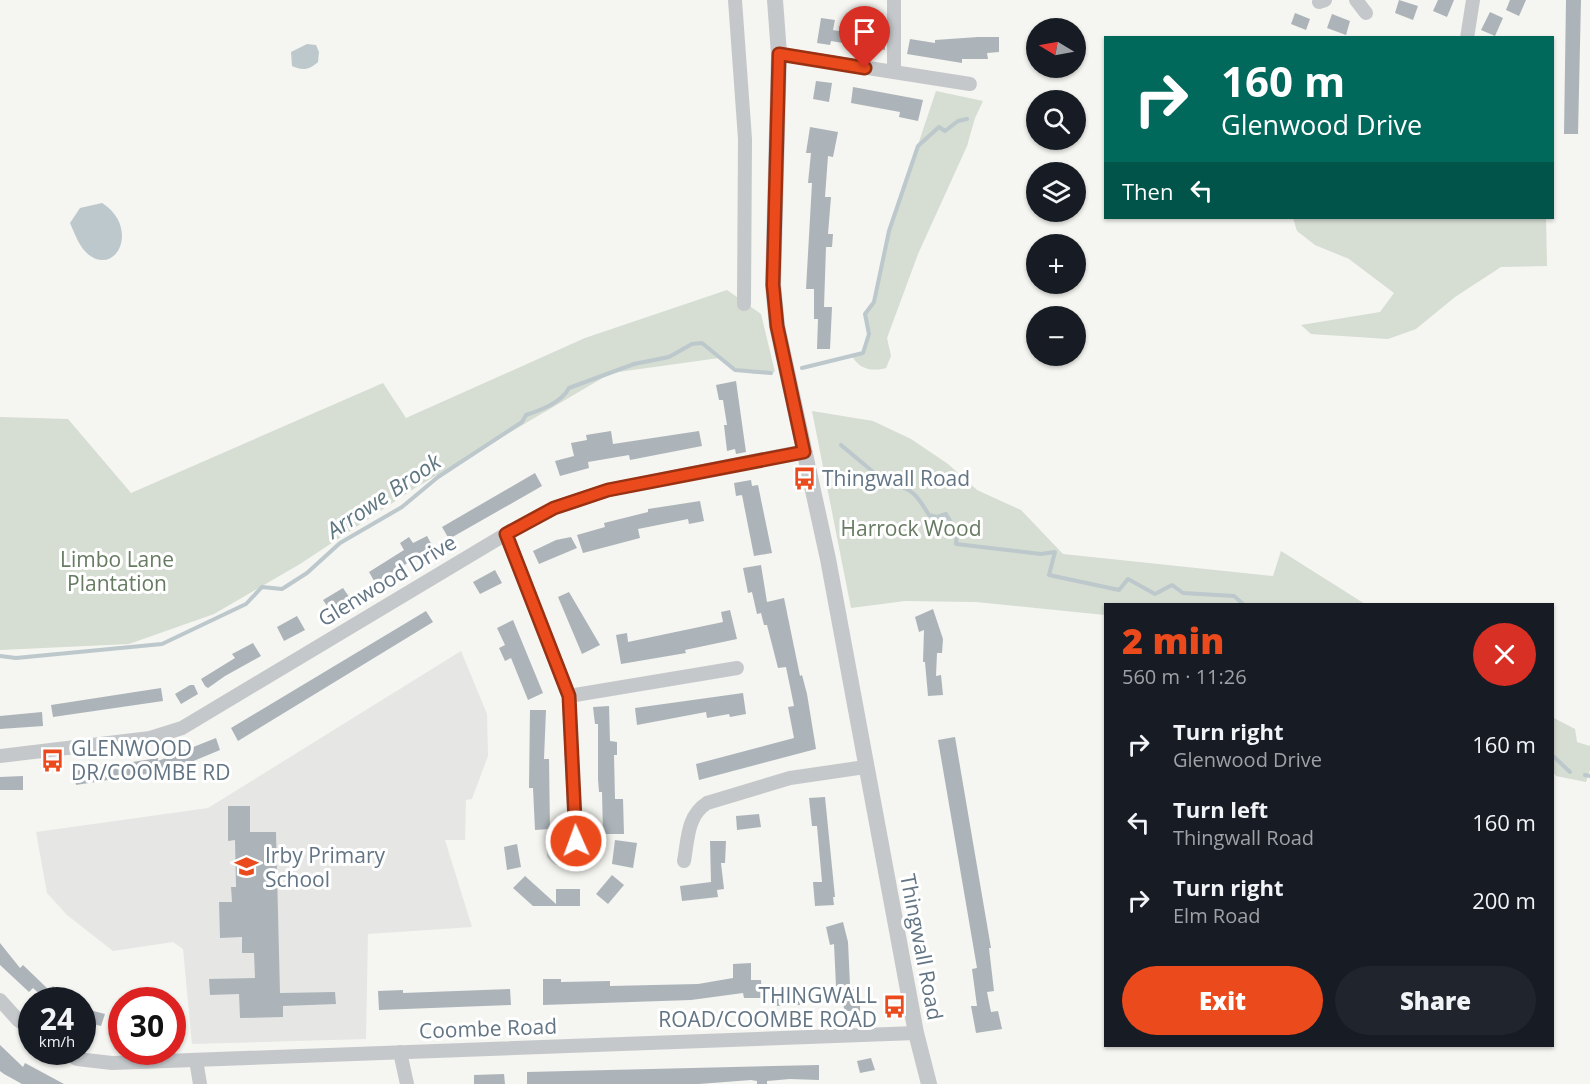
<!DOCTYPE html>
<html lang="en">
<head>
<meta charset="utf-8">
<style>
	:root { --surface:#171b24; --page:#20242c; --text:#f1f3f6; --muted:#9ea1a6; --accent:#eb4b1c }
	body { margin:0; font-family:"Open Sans",sans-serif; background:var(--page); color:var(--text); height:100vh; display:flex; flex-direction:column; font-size:22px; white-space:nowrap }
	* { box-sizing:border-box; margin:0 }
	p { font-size:20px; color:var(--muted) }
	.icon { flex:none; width:33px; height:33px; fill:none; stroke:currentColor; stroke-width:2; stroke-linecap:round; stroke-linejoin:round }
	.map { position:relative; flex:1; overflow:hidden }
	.panel { position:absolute; left:1104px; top:603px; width:450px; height:444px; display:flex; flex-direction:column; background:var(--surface); border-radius:0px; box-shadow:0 2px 4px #0004 }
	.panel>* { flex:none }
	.top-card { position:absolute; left:1104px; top:36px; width:450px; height:183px; border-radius:0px; box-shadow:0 2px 4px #0004; background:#00695c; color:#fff; overflow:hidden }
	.needle { width:39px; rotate:280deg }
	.buttons { position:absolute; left:1026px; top:18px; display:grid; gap:12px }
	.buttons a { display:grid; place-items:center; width:60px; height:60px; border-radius:50%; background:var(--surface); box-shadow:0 2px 4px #0004; font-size:30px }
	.speed { position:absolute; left:18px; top:987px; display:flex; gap:12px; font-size:30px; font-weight:700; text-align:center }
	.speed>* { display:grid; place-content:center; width:78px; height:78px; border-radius:50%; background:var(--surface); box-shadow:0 2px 4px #0004; line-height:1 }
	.speed small { font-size:15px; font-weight:400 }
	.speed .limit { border:9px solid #d22; background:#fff; color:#111 }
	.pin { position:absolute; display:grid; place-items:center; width:51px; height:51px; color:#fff; margin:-62px -26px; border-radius:50% 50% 50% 0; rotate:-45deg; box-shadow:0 0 6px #0007 }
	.pin .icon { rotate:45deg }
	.me { position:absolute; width:66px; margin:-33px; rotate:358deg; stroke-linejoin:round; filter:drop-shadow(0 0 4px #0008) }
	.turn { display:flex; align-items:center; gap:21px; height:126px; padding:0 18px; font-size:27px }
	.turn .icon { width:78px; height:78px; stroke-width:2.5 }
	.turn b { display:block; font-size:42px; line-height:51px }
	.then { display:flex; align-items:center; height:57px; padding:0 18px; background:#0003; gap:12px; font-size:22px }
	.round { display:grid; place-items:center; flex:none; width:63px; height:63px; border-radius:32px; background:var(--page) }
	.overview { display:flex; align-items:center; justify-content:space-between; height:102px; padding:0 18px }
	h1 { font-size:36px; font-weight:800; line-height:45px; color:var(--accent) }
	.cta { display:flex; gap:12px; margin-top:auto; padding:12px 18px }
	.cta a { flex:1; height:69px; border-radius:36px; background:var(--accent); color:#fff; font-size:24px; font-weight:800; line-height:69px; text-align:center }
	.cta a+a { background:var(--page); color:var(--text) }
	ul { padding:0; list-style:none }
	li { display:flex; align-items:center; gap:18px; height:78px; padding:0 18px }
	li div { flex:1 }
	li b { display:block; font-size:22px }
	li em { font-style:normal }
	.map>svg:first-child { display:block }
	.built { fill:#e6e7e5 }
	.green { fill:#d6ddd2 }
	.water { fill:#bcc8cc }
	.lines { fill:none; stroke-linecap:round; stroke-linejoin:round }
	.stream { stroke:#bcc8cc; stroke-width:4 }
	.building { fill:#acb4b9 }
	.minor { stroke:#c5c8cb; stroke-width:14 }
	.tertiary { stroke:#c5c8cb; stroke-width:16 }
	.route-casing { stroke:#993112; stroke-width:15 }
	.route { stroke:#eb4b1c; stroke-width:10 }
	.labels { text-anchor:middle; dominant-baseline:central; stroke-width:6; stroke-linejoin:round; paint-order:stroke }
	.poi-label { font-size:21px; fill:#637584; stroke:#fff; text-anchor:start }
	.park-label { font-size:21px; fill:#677b62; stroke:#fff }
	.street-label { font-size:21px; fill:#637584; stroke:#fff }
	.water-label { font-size:22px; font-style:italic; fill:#5f7781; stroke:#fff }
</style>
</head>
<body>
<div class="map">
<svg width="1590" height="1084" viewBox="0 0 1590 1084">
	<rect width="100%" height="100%" fill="#f5f5f1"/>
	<path class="built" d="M461,651L487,714L488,756L472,799L466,800L465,840H445L472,927L368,934L366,1039L192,1044L183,949L173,942L113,951L67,915L47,893L36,832L208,808Z"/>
	<g class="green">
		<path d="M936,91L983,101L975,118L967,146L918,254L887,338L891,356L886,368C871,372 858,369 851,354L863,353L869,334L865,314L875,302L889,231Z"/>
		<path d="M1293,218H1546L1547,266L1501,267L1455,297L1416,329L1388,339L1311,334L1301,325L1380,312L1394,293L1349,259L1315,245L1297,231Z"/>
		<path d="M727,290L761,314L775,372C754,378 735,370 719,358L611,373L415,488L300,564L214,614L129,644L0,650V417L68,419L131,493L383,383L406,418L585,338Z"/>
		<path d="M812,411L873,421L911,439L948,464L977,490L1021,510L1063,554L1273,576L1281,551L1365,604H1106L1105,615L976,602L905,601L851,608Z"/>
		<path d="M1552,717L1575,729L1577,742L1590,746V770L1586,782L1556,776L1553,772Z"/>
	</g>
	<g class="water">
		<path d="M307,44L316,45L319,52L318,62C309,70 303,71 292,66L291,52Z"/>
		<path d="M102,203C140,227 117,276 89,255C79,247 75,234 70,223L80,208Z"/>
	</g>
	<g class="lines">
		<g class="stream">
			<path d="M802,368L863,353L869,334L865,314L874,302L889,231L918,146L939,127L945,131L958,121L967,119"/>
			<path d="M841,445L878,476L893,479L896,486C914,488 920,501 929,515L937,517L946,514L957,532L956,544L1041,554L1055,552L1049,575L1119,590L1128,579L1155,594L1172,585L1183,593L1234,596L1243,604"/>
			<path d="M0,656L16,658L162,644L246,604L262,587L282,589L307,573L340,543L402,507L438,477L522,422L526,415C541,410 561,403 569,388L634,364L669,357L692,344L702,343L735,370L771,373"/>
			<path d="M1552,755L1570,772"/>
			<path d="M1585,775L1590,776"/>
		</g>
	</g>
	<g class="building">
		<path d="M1399,0L1418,6L1413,20L1395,13Z"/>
		<path d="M1438,0H1454L1447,17L1433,11Z"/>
		<path d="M1510,0H1526L1519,16L1506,10Z"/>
		<path d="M1566,0H1581L1578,134H1564Z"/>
		<path d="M1490,12L1503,18L1495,36L1481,30Z"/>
		<path d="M1295,13L1310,19L1306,30L1291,24Z"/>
		<path d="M1332,14L1350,21L1346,35L1327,28Z"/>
		<path d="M821,18L835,20L833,30L885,39V50L831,41L830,45L817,43Z"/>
		<path d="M978,37H999V52L987,53L988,59H962V63L907,54L910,39L935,43V40Z"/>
		<path d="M816,81L832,83L829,102L813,99Z"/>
		<path d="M853,87L923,100L918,121L899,117L900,112L851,103Z"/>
		<path d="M810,127L838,132L833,157L828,156L825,197H831L828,234H833L832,247H826L824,307H832L830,349H817L818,319H814V289H806L812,183H808L811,153H806Z"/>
		<path d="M736,381L746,452L736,454L735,449L727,451L724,425H727L723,400H719L716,385Z"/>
		<path d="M611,431L613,444L699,431L702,446L630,460L629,455L588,462L589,468L560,476L555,461L574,456L571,443L587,440L586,435Z"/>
		<path d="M535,473L542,486L449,539L442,527Z"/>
		<path d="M751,480L752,486L758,485L772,553L754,556L742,495L736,496L734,483Z"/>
		<path d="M700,501L704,521L689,524L688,519L638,529L640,538L583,553L577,535L605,527L604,523L648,512V509Z"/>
		<path d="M427,536L433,547L395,571L397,574L377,586L369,572L404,550L400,543L409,537L413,543Z"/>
		<path d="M571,537L577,548L539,564L533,551L556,540Z"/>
		<path d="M761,565L767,602L784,598L800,676L802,675L807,694L816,749L699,780L696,764L794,738L788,707L794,706L786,667L778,668L767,625H764L761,613L757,614L752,592L748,593L743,568Z"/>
		<path d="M495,570L502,583L480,594L473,582Z"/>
		<path d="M343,588L352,601L332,613L323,600Z"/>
		<path d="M569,592L600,645L582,654L558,597Z"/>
		<path d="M933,609L943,639L942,653H937L936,676L941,675L943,695L928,696L925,662H923L924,630L919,632L915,617Z"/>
		<path d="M730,610L737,639L685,650L686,653L621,664L616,635L627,633L628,642L723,622L721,612Z"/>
		<path d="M426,611L433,622L238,741L231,728Z"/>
		<path d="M297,616L305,630L284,641L277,627Z"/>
		<path d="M513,620L543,693L528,700L511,658L505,661L499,648L505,645L497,628Z"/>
		<path d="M253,643L261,656L225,676L208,688L205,686L201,679L235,658L232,654Z"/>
		<path d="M190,685H194L198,694L181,704L175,694Z"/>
		<path d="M161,688L163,701L53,717L51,705Z"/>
		<path d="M743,693L746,714L730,717L729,714L707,718L706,712L637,725L635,708Z"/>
		<path d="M609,706L610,741L617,742V755H614L615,799H623L624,834H603L602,792H599L598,779V724H595L593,707Z"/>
		<path d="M530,710H546L544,759H549L550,829L535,830L533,788H529Z"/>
		<path d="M42,712L43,726L0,729V716Z"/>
		<path d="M955,737L991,948H989L994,991L987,992L991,1012L998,1011L1002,1029L976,1033L971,1006H977L972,969L977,968L938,740Z"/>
		<path d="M216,738L220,750L172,770L76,785L74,771L158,758V761Z"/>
		<path d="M23,776V790H0V777Z"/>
		<path d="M825,797L835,897H833L834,905L815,906L813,882H822L817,826H812L809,798Z"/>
		<path d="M228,806H250V832H276L280,993L335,992L336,1004L283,1006V1017L240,1018L239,994L210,995L209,979L255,978L254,953H242V937L220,938L219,902H232L231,887H236L235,840L228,841Z"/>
		<path d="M759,814L761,827L737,830L736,816Z"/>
		<path d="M615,840L637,843L633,868L612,864Z"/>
		<path d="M710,841H726L725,863H721L724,889L717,890L718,897L682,901L680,886L711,882Z"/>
		<path d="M517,844L521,867L507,870L504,847Z"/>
		<path d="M612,875L624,885L608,904L596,894Z"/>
		<path d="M525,876L556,904V889H580V906H533L513,888Z"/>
		<path d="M843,922L848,942L850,985L836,986L834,944L830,945L826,927Z"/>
		<path d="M0,943L20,968L23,965L49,990L53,986L70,1000H40L43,997L33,988L29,992L0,965Z"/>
		<path d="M751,963V980H761L762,998H744L743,993L691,1000L543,1005V979H561V982L610,981V986L698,984L733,978V964Z"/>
		<path d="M510,989L511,1005L379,1010L378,991L403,990V993Z"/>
		<path d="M843,989H860V1011H844Z"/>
		<path d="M799,990L800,1005L777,1006L776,991Z"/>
		<path d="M82,1008L105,1014L101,1026L82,1021Z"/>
		<path d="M0,1045L23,1067L25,1063L64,1084H22L4,1074L0,1071Z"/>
		<path d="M871,1058L875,1070L860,1073L857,1061Z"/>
		<path d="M819,1065V1080L790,1079L767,1081V1084H757V1081L751,1080L699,1084H527V1072Z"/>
		<path d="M504,1074L505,1084H474V1075Z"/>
	</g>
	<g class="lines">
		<g class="minor">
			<path d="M735,0L745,139L744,304"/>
			<path d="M894,0V72"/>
			<path d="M1356,0L1366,13"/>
			<path d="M1319,2L1325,0"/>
			<path d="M1467,38L1473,0"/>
			<path d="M779,54L970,84"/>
			<path d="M506,534L569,696L576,856L558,858L554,854V848L575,826"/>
			<path d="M569,696L737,668"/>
			<path d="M0,756L150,738L182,728L506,534L554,508L608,490L804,451"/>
			<path d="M684,861C688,839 687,816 707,803L790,778L865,767"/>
			<path d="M0,1000L18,1020L32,1029"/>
			<path d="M65,1052L77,1059L112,1063L916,1033"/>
			<path d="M400,1052L407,1084"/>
			<path d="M196,1060L200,1084"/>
		</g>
		<path class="tertiary" d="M775,0L779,54L773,285L777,326L828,559L916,1033L929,1084"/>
	</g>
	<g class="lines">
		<defs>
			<path id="route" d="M576,841L569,696L506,534L554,508L608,490L804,452L777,326L773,285L779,54L865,68"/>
		</defs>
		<use href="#route" class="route-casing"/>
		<use href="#route" class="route"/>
	</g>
	<defs>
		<symbol id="bus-bare" viewBox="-9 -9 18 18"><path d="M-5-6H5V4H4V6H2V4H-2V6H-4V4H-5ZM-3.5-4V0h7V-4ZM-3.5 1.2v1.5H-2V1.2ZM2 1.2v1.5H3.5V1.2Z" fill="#eb4b1c" stroke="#fff" stroke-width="2.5" paint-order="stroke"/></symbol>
		<symbol id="school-bare" viewBox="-9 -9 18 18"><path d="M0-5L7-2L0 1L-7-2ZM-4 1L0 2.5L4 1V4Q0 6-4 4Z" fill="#eb4b1c" stroke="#fff" stroke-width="2.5" paint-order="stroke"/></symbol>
	</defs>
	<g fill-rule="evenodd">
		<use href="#bus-bare" x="788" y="462" width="33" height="33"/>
		<use href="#bus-bare" x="36" y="744" width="33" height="33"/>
		<use href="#school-bare" x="230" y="850" width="33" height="33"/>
		<use href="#bus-bare" x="878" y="990" width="33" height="33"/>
	</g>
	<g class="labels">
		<g class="poi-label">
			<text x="822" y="478">Thingwall Road</text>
			<text x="71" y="748">GLENWOOD<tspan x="71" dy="24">DR/COOMBE RD</tspan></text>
			<text x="265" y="855">Irby Primary<tspan x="265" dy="24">School</tspan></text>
			<text x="877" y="995" text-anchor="end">THINGWALL<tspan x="877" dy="24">ROAD/COOMBE ROAD</tspan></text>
		</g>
		<g class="park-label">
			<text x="911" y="528">Harrock Wood</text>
			<text x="117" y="559">Limbo Lane<tspan x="117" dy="24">Plantation</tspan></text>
		</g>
		<g class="street-label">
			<text transform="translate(387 580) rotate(-31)">Glenwood Drive</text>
			<text transform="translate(922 947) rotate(79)">Thingwall Road</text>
			<text transform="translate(488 1028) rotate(-2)">Coombe Road</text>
		</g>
		<g class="water-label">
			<text transform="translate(383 495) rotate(-34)">Arrowe Brook</text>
		</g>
	</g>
</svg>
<div class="buttons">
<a><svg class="needle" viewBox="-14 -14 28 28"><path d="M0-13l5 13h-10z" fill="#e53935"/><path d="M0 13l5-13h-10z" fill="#9ea1a6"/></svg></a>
<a><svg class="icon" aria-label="search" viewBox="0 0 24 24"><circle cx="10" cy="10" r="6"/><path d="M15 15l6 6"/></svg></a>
<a><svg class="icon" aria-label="layers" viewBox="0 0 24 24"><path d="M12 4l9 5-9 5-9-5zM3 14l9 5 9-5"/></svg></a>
<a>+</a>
<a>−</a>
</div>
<div class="speed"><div>24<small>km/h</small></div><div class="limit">30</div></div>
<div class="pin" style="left:865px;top:68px;background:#d93025"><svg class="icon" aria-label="arrive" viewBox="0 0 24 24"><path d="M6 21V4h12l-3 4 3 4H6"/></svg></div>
<svg class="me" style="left:576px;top:841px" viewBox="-20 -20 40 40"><circle r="17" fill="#eb4b1c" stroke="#fff" stroke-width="3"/><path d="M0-11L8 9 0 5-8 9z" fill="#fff"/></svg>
<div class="top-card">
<div class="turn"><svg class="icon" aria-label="right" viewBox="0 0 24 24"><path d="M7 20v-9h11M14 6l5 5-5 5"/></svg><div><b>160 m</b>Glenwood Drive</div></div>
<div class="then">Then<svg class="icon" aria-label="left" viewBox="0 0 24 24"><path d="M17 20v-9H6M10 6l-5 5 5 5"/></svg></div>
</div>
<section class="panel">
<div class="overview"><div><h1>2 min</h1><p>560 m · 11:26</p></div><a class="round" style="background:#d93025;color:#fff"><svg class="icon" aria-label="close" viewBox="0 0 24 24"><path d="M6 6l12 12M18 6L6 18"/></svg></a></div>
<ul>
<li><svg class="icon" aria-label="right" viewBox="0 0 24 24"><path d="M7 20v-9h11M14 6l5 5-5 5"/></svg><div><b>Turn right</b><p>Glenwood Drive</p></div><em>160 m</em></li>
<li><svg class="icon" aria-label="left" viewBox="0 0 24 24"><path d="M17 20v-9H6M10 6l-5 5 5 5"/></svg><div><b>Turn left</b><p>Thingwall Road</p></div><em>160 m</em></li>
<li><svg class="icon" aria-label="right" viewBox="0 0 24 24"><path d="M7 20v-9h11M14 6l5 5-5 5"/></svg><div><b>Turn right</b><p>Elm Road</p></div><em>200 m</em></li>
</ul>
<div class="cta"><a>Exit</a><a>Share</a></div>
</section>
</div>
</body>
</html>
